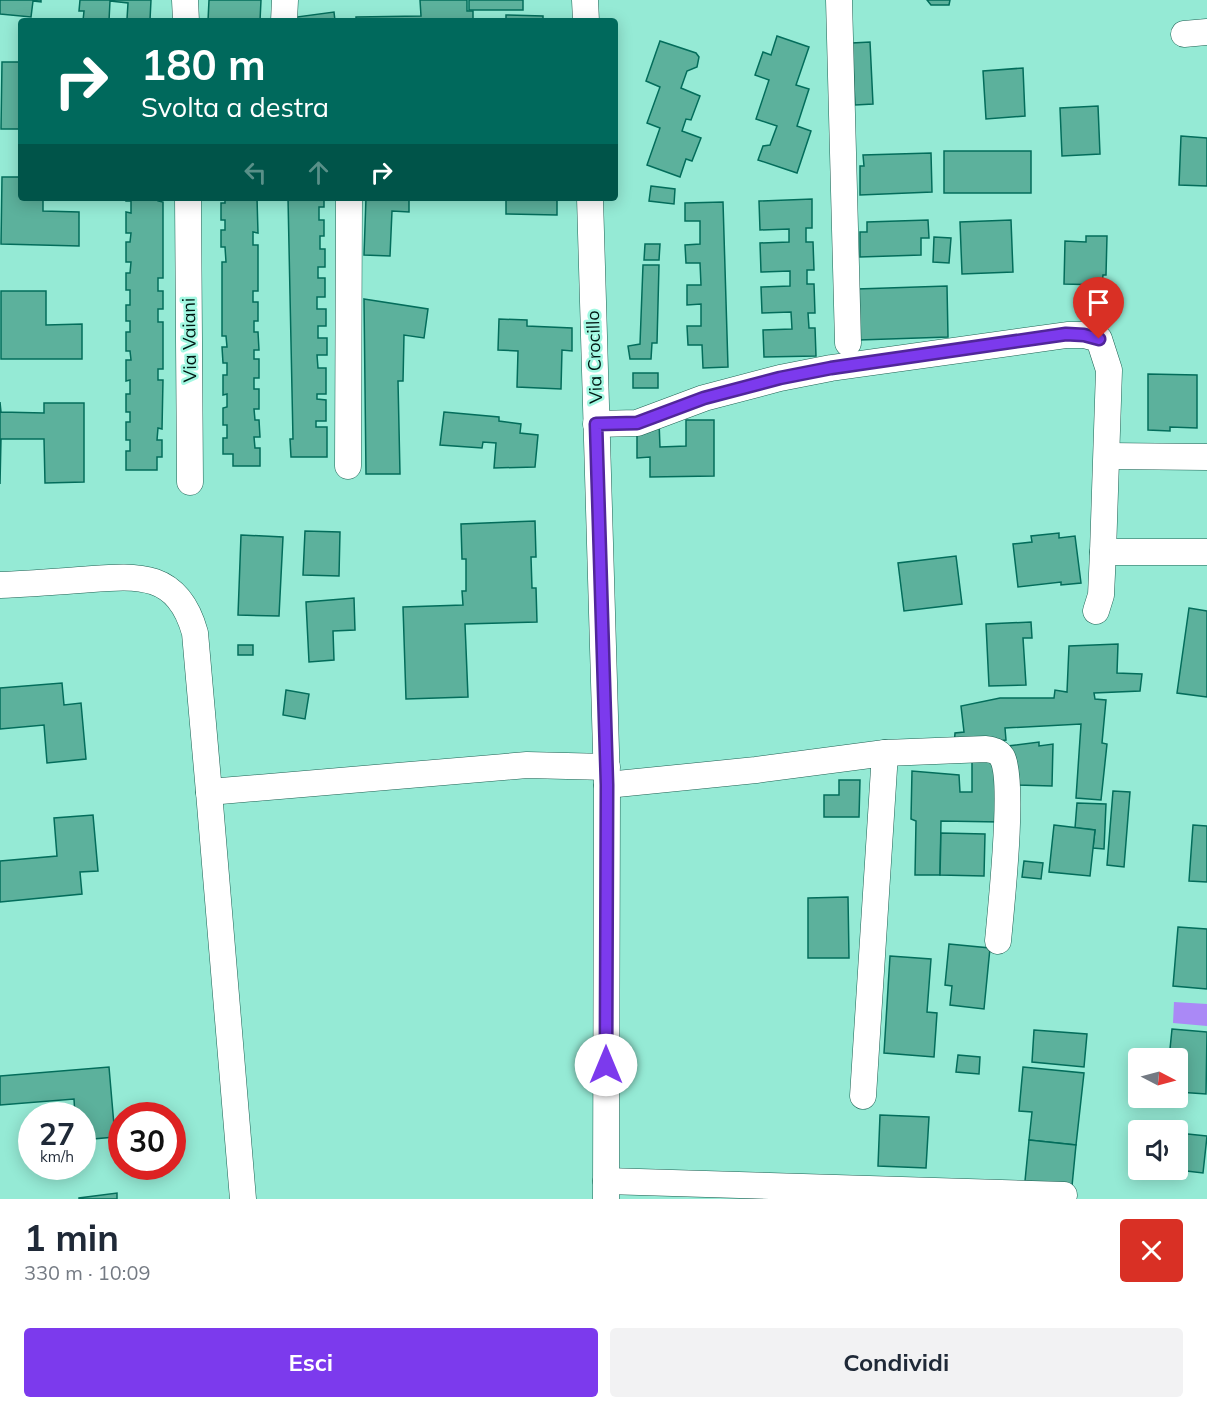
<!DOCTYPE html>
<html lang="it">
<head>
<meta charset="utf-8">
<style>
	:root { --surface:#fff; --page:#f2f2f3; --text:#1f2937; --muted:#747a83; --accent:#7c3aed }
	body { margin:0; font-family:Mulish,sans-serif; background:var(--page); color:var(--text); height:100vh; display:flex; flex-direction:column; font-size:22px; white-space:nowrap }
	* { box-sizing:border-box; margin:0 }
	p { font-size:20px; color:var(--muted) }
	.icon { flex:none; width:33px; height:33px; fill:none; stroke:currentColor; stroke-width:2; stroke-linecap:round; stroke-linejoin:round }
	.map { position:relative; height:1199px; overflow:hidden }
	.panel { display:flex; flex-direction:column; background:var(--surface); flex:1 }
	.panel>* { flex:none }
	.hud { position:absolute; left:18px; top:18px; width:600px; height:183px; border-radius:6px; box-shadow:0 3px 15px #0003; background:#00695c; color:#fff; overflow:hidden }
	.needle { width:39px; rotate:96deg }
	.fabs { position:absolute; left:1128px; top:1048px; display:grid; gap:12px }
	.fabs a { display:grid; place-items:center; width:60px; height:60px; border-radius:6px; background:var(--surface); box-shadow:0 3px 15px #0003; font-size:30px }
	.speed { position:absolute; left:18px; top:1102px; display:flex; gap:12px; font-size:30px; font-weight:700; text-align:center }
	.speed>* { display:grid; place-content:center; width:78px; height:78px; border-radius:50%; background:var(--surface); box-shadow:0 3px 15px #0003; line-height:1 }
	.speed small { font-size:15px; font-weight:400 }
	.speed .limit { border:9px solid #d22; background:#fff; color:#111 }
	.pin { position:absolute; display:grid; place-items:center; width:51px; height:51px; color:#fff; margin:-62px -26px; border-radius:50% 50% 50% 0; rotate:-45deg; box-shadow:0 0 6px #0007 }
	.pin .icon { rotate:45deg }
	.me { position:absolute; width:66px; margin:-33px; rotate:0deg; stroke-linejoin:round; filter:drop-shadow(0 0 4px #0008) }
	.turn { display:flex; align-items:center; gap:21px; height:126px; padding:0 24px; font-size:27px }
	.turn .icon { width:78px; height:78px; stroke-width:2.5 }
	.turn b { display:block; font-size:42px; line-height:51px }
	.lanes { display:flex; align-items:center; height:57px; padding:0 24px; background:#0003; justify-content:center; gap:30px; direction:ltr }
	.lanes .off { opacity:.35 }
	.round { display:grid; place-items:center; flex:none; width:63px; height:63px; border-radius:6px; background:var(--page) }
	.summary { display:flex; align-items:center; justify-content:space-between; height:102px; padding:0 24px }
	h1 { font-size:36px; font-weight:700; line-height:45px }
	.primary-button { display:flex; gap:12px; margin-top:auto; padding:12px 24px }
	.primary-button a { flex:1; height:69px; border-radius:6px; background:var(--accent); color:#fff; font-size:24px; font-weight:700; line-height:69px; text-align:center }
	.primary-button a+a { background:var(--page); color:var(--text) }
	.map>svg:first-child { display:block }
	.water { fill:#aa89f6 }
	.building { fill:#5cb19c; stroke:#036d5b; stroke-width:1.5 }
	.lines { fill:none; stroke-linecap:round; stroke-linejoin:round }
	.minor-casing { stroke:#1e6153; stroke-width:27 }
	.minor { stroke:#fff; stroke-width:26 }
	.route-casing { stroke:#51269a; stroke-width:15 }
	.route { stroke:#7c3aed; stroke-width:10 }
	.labels { text-anchor:middle; dominant-baseline:central; stroke-width:5; stroke-linejoin:round; paint-order:stroke }
	.street-label { font-size:18px; fill:#001813; stroke:#a3f8e2 }
</style>
</head>
<body>
<div class="map">
<svg width="1207" height="1199" viewBox="0 0 1207 1199">
	<rect width="100%" height="100%" fill="#95ead5"/>
	<path class="water" d="M1174,1002L1207,1004V1026L1173,1023Z"/>
	<g class="building">
		<path d="M0,0H41V2L33,1L31,17L0,14Z"/>
		<path d="M80,0H151L150,20L127,19L128,3L110,1L109,21H83L84,11H79Z"/>
		<path d="M209,0H261L260,21H208Z"/>
		<path d="M420,0H467V11H473V21H356V17L421,16Z"/>
		<rect x="469" y="0" width="54" height="10"/>
		<path d="M927,0H950L949,5H931Z"/>
		<path d="M334,12L335,21H290L289,18Z"/>
		<path d="M506,15L543,16V21H506Z"/>
		<path d="M777,36L809,47L796,85L809,89L797,126L811,131L797,173L758,160L763,146L770,145L777,126L756,119L769,80L755,75L763,52L771,55Z"/>
		<path d="M660,41L696,53L699,57L697,67L687,71L681,88L700,96L691,120L686,119L682,131L701,138L692,161L686,159L680,177L647,165L660,128L647,123L660,87L646,81Z"/>
		<path d="M870,42L873,104L855,105L852,43Z"/>
		<path d="M2,62H21V129H1Z"/>
		<path d="M1023,68L1025,116L986,119L983,71Z"/>
		<path d="M1098,106L1100,154L1062,156L1060,108Z"/>
		<path d="M1181,136L1207,138V186L1179,185Z"/>
		<rect x="944" y="151" width="87" height="42"/>
		<path d="M931,153L932,192L860,195V166H864L863,155Z"/>
		<path d="M2,177H21V198H43V211L79,212V246L1,244Z"/>
		<path d="M651,186L675,189L674,204L649,201Z"/>
		<path d="M126,198H158V201L163,202V278H158V291H163V309H158V322H163V369H158V380H163L162,429L158,428L157,440H162V457H157V470H126V451H130V440H126V422H130V412H126V394H130V380L126,381V360H131L130,351H126V332H130V321H126V305H130V290H126V273H130L131,262H126V242H130L131,233H126V212L131,213V201H126Z"/>
		<path d="M225,198H257L258,233L253,232V245H258V291H253V302H258V321H254V332H258L259,350H254V359H259V378H254V389H259V409H254L255,420H259L260,437H254L255,448H260V466H233V454H223V438H227V425H223V408L227,407V394L223,395V375H227V363H223L222,347H227L226,336H222V262H226L225,247H221V230H225V220H221V203H225Z"/>
		<path d="M288,198H324V207H319V220H324V236H320V249H325V267H318V278H325V297H317V309H326V326H318V338H327V355H317L318,368H326V394H317V399L326,400V421H316V427H327V457H291L290,439H293Z"/>
		<path d="M366,198H409V212L392,211L390,256L364,255Z"/>
		<path d="M506,198H557V215L506,214Z"/>
		<path d="M812,199V228H806V242H813L814,270H807V284H814L815,313H808L809,328H815L816,356L764,357L763,330L792,329L791,312L762,313L761,287L790,286V271L761,272L760,243L789,242V229L760,230L759,201Z"/>
		<path d="M723,202L728,367L703,368L702,345H688L687,326H701V304L687,305V285H701L700,263H686L685,245L700,244V221H685V203Z"/>
		<path d="M928,220L929,238H921V255L860,257V232H867V222Z"/>
		<path d="M1011,220L1013,272L962,274L960,222Z"/>
		<path d="M1086,236H1107L1106,275H1103L1102,285L1064,284L1065,241L1086,242Z"/>
		<path d="M934,237L951,238L949,263L933,262Z"/>
		<path d="M645,244H660L659,260H644Z"/>
		<path d="M643,265H659L657,343H652L651,359H630L628,346L640,344Z"/>
		<path d="M947,286L948,337L859,340L857,289Z"/>
		<path d="M1,291H46V325L82,324V359H1Z"/>
		<path d="M364,299L428,309L424,338L404,335L403,381H398L400,474H366Z"/>
		<path d="M499,319L527,320V326L572,328V351L562,350L561,389L517,387L518,351L498,350Z"/>
		<rect x="633" y="373" width="25" height="15"/>
		<path d="M1148,374L1197,375V428L1170,427V431L1148,430Z"/>
		<path d="M0,402L1,412L44,413V403H84V482L45,483L44,439H1L0,484Z"/>
		<path d="M444,412L499,417V421L521,424L520,433L538,435L535,467L494,468L496,443L483,442L482,448L440,445Z"/>
		<path d="M686,420H714V476L650,477V457L637,458V428L659,421L660,447L686,446Z"/>
		<path d="M535,521L536,557H531L532,588H536L537,622L465,624L468,697L406,699L403,607L463,605L462,591H466V559H462L461,524Z"/>
		<path d="M305,531L340,532L339,576L303,575Z"/>
		<path d="M1059,533V538L1075,536L1081,583L1061,585V582L1018,587L1013,544L1032,542L1031,536Z"/>
		<path d="M241,535L283,537L279,616L238,615Z"/>
		<path d="M956,556L962,604L904,611L898,563Z"/>
		<path d="M354,598L355,630L333,631L334,660L309,662L306,602Z"/>
		<path d="M1189,608L1207,611V697L1177,693Z"/>
		<path d="M1031,622L1032,638H1023L1026,685L989,686L986,624Z"/>
		<path d="M1118,644L1117,673L1142,674L1140,691L1094,693L1095,699L1106,700L1102,743L1107,744L1101,800L1076,798L1081,724L1005,728L1006,740L954,747L955,733L964,732L961,706L1000,698H1054L1055,690L1067,692L1069,646Z"/>
		<rect x="238" y="645" width="15" height="10"/>
		<path d="M62,683L64,705L81,703L86,759L47,763L44,725L0,729V688Z"/>
		<path d="M286,690L309,694L305,719L283,715Z"/>
		<path d="M1039,742V746L1053,744L1052,786L1017,785L1008,746Z"/>
		<path d="M972,757H996L1000,822L941,821L940,875H915L916,821L911,819L912,771L959,775L960,792H972Z"/>
		<path d="M839,780H860L859,817H824V795H839Z"/>
		<path d="M1113,791L1130,792L1124,867L1107,865Z"/>
		<path d="M1077,803L1106,804L1104,849L1093,848L1095,830L1075,828Z"/>
		<path d="M93,815L98,871L80,872L82,894L0,902V861L57,856L54,818Z"/>
		<path d="M1054,825L1095,830L1090,876L1049,872Z"/>
		<path d="M1193,825L1207,826V882L1189,881Z"/>
		<path d="M941,833L985,834L984,876L940,875Z"/>
		<path d="M1024,861L1043,863L1041,879L1022,877Z"/>
		<path d="M848,897L849,958H808V898Z"/>
		<path d="M1178,927L1207,929V989L1173,986Z"/>
		<path d="M949,944L990,948L984,1009L950,1005L952,986L945,985Z"/>
		<path d="M890,956L931,959L927,1012L937,1013L934,1057L884,1053Z"/>
		<path d="M1172,1029L1207,1032L1206,1094L1178,1092V1059H1169Z"/>
		<path d="M1034,1030L1087,1034L1084,1067L1032,1062Z"/>
		<path d="M958,1055L980,1057L979,1074L956,1072Z"/>
		<path d="M109,1067L115,1137L82,1140V1116H75L74,1099L0,1105V1076Z"/>
		<path d="M1023,1067L1084,1073L1076,1145L1029,1140L1032,1112L1019,1111Z"/>
		<path d="M880,1115L929,1117L926,1168L878,1166Z"/>
		<path d="M1178,1133L1207,1136L1203,1173L1178,1170Z"/>
		<path d="M1029,1140L1076,1145L1072,1186L1025,1181Z"/>
		<path d="M117,1193V1199H79V1198Z"/>
	</g>
	<g class="lines">
		<defs>
			<g id="minor">
				<path d="M185,0L186,21"/>
				<path d="M585,0L586,21"/>
				<path d="M839,0L848,343"/>
				<path d="M284,21L285,0"/>
				<path d="M1184,34L1207,32"/>
				<path d="M188,198L190,482"/>
				<path d="M590,198L607,785L606,1199"/>
				<path d="M596,424L637,423L704,398L780,378L831,368L1067,335H1084L1099,339L1109,370L1103,552H1207"/>
				<path d="M1107,456L1207,457"/>
				<path d="M348,466L349,198"/>
				<path d="M0,585C26,584 53,582 79,580C133,576 177,568 195,633L209,792L527,765L607,767"/>
				<path d="M1096,611L1101,595L1103,552"/>
				<path d="M607,785L756,770L885,753L986,749C993,750 998,751 1002,757C1015,780 1001,908 998,941"/>
				<path d="M209,792L243,1199"/>
				<path d="M863,1096L885,753"/>
				<path d="M606,1181L1064,1195"/>
			</g>
		</defs>
		<use href="#minor" class="minor-casing"/>
		<use href="#minor" class="minor"/>
	</g>
	<g class="lines">
		<defs>
			<path id="route" d="M606,1065L607,785L596,424L637,423L704,398L780,378L831,368L1066,334L1084,335L1099,339"/>
		</defs>
		<use href="#route" class="route-casing"/>
		<use href="#route" class="route"/>
	</g>
	<g class="labels">
		<g class="street-label">
			<text transform="translate(189 340) rotate(-91)">Via Vaiani</text>
			<text transform="translate(594 357) rotate(-92)">Via Crocillo</text>
		</g>
	</g>
</svg>
<div class="fabs">
<a><svg class="needle" viewBox="-14 -14 28 28"><path d="M0-13l5 13h-10z" fill="#e53935"/><path d="M0 13l5-13h-10z" fill="#747a83"/></svg></a>
<a><svg class="icon" aria-label="sound" viewBox="0 0 24 24"><path d="M4 9h4l5-4v14l-5-4H4zM17 9q2 3 0 6"/></svg></a>
</div>
<div class="speed"><div>27<small>km/h</small></div><div class="limit">30</div></div>
<div class="pin" style="left:1099px;top:339px;background:#d93025"><svg class="icon" aria-label="arrive" viewBox="0 0 24 24"><path d="M6 21V4h12l-3 4 3 4H6"/></svg></div>
<svg class="me" style="left:606px;top:1065px" viewBox="-20 -20 40 40"><circle r="19" fill="#fff"/><path d="M0-13L10 11 0 6-10 11z" fill="#7c3aed"/></svg>
<div class="hud">
<div class="turn"><svg class="icon" aria-label="right" viewBox="0 0 24 24"><path d="M7 20v-9h11M14 6l5 5-5 5"/></svg><div><b>180 m</b>Svolta a destra</div></div>
<div class="lanes"><svg class="icon off" aria-label="left" viewBox="0 0 24 24"><path d="M17 20v-9H6M10 6l-5 5 5 5"/></svg><svg class="icon off" aria-label="ahead" viewBox="0 0 24 24"><path d="M12 20V5M6 11l6-6 6 6"/></svg><svg class="icon" aria-label="right" viewBox="0 0 24 24"><path d="M7 20v-9h11M14 6l5 5-5 5"/></svg></div>
</div>
</div>
<section class="panel">
<div class="summary"><div><h1>1 min</h1><p>330 m · 10:09</p></div><a class="round" style="background:#d93025;color:#fff"><svg class="icon" aria-label="close" viewBox="0 0 24 24"><path d="M6 6l12 12M18 6L6 18"/></svg></a></div>
<div class="primary-button"><a>Esci</a><a>Condividi</a></div>
</section>
</body>
</html>
